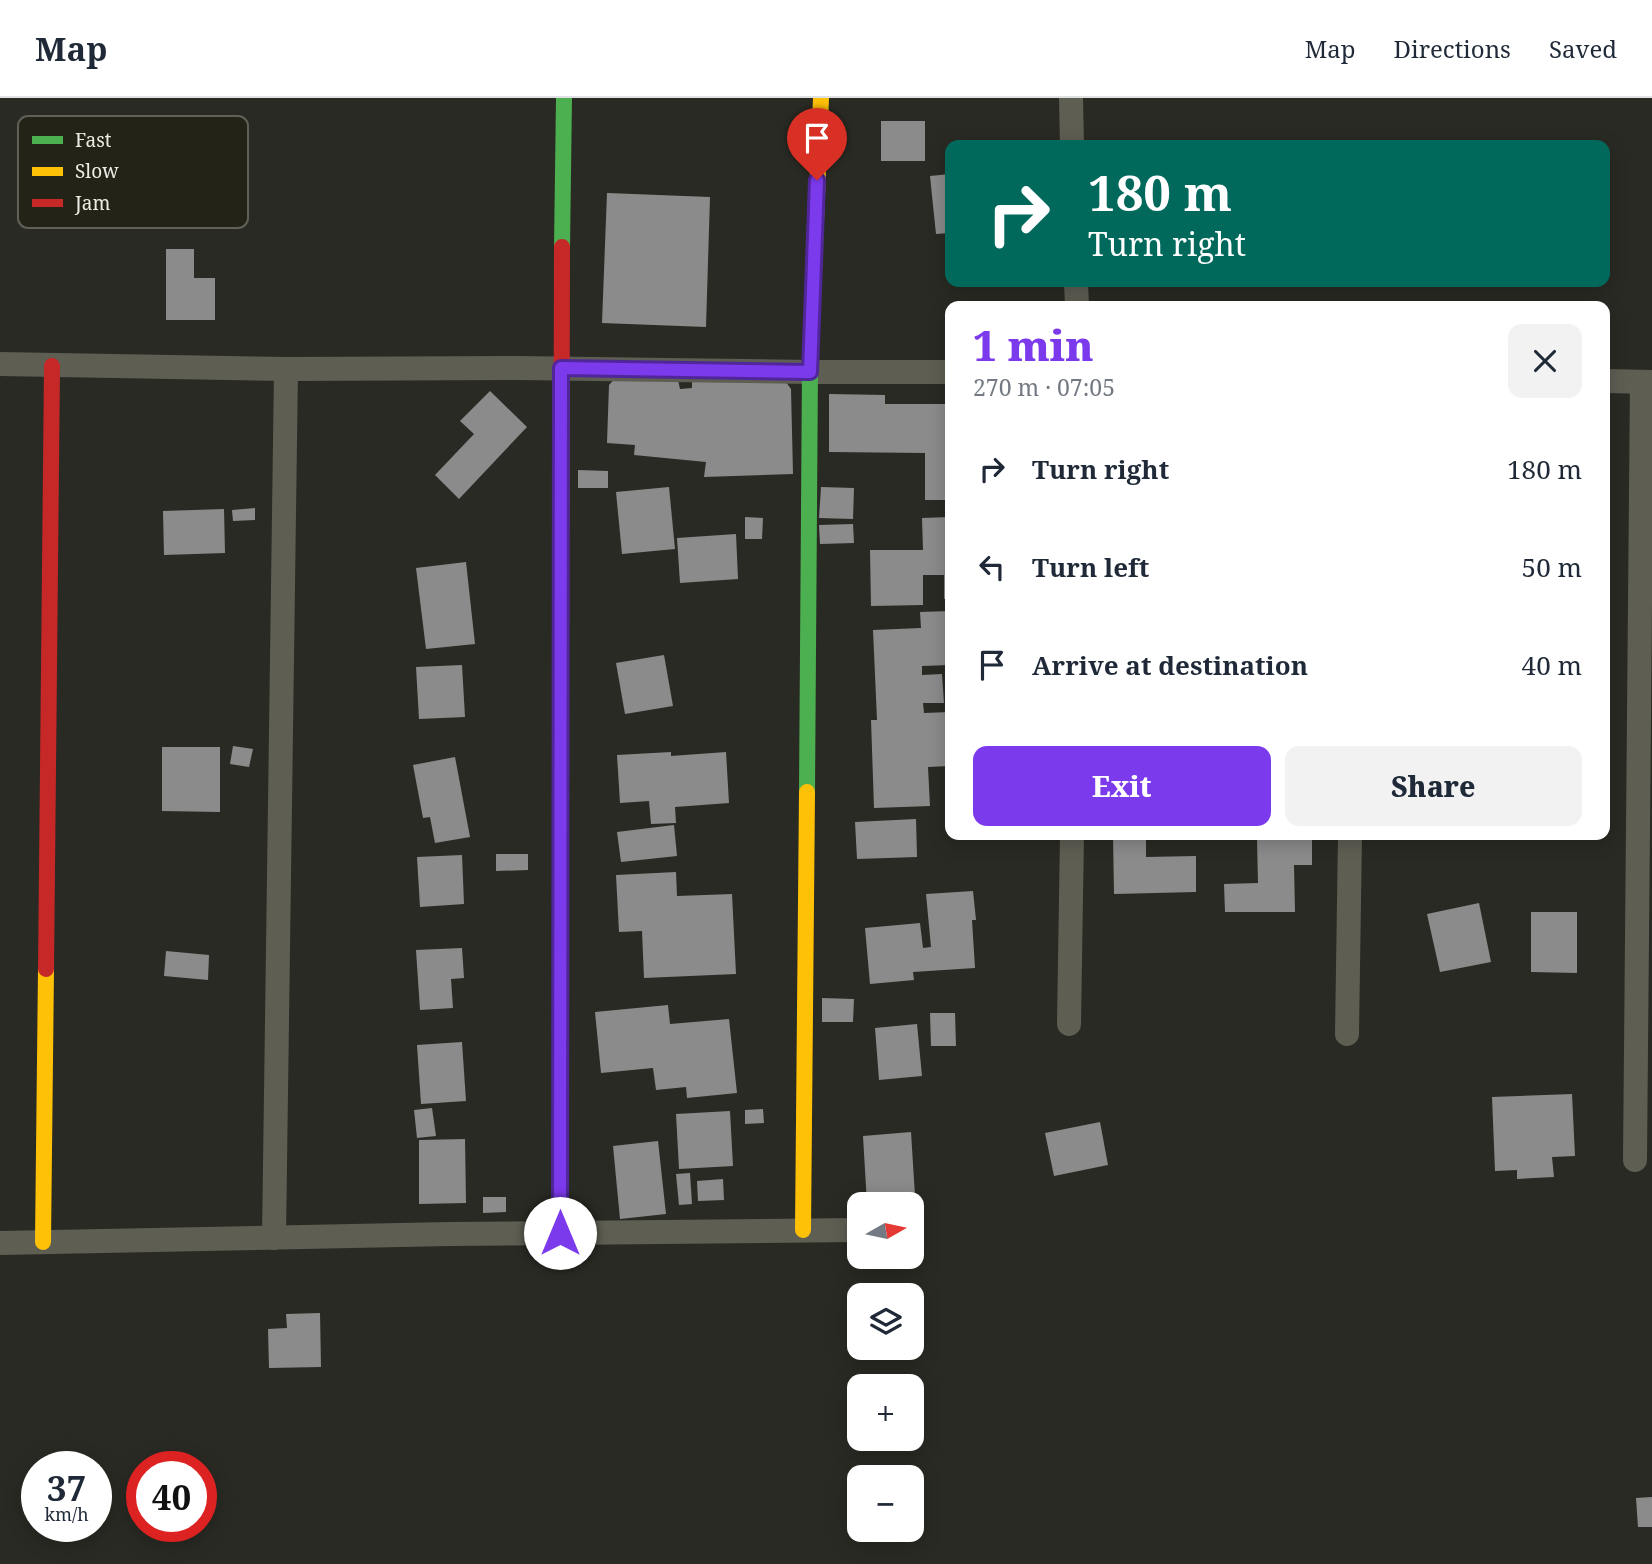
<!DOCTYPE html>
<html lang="en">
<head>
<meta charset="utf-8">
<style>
	:root { --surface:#fff; --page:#f2f2f3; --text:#1f2937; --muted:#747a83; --line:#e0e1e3; --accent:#7c3aed }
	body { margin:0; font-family:"Noto Serif",serif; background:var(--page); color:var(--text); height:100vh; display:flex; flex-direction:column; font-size:26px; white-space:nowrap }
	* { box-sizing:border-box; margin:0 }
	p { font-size:23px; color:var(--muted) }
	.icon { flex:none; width:38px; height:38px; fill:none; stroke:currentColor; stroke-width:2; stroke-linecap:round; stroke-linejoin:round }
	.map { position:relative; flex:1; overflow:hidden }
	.details { position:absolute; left:945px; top:203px; width:665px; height:539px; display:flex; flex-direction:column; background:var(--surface); border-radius:14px; box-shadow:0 4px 18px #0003 }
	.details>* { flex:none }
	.top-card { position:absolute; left:945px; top:42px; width:665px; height:147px; border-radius:14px; box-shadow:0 4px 18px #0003; background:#00695c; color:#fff; overflow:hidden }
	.needle { width:46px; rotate:81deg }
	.controls { position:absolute; left:847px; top:1094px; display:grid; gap:14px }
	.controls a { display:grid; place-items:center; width:77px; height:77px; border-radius:14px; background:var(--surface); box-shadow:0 4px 18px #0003; font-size:35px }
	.speed { position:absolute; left:21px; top:1353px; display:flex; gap:14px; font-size:35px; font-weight:700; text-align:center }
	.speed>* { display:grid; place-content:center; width:91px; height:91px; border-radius:50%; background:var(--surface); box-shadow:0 4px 18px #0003; line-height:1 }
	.speed small { font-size:18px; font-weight:400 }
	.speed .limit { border:10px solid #d22; background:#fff; color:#111 }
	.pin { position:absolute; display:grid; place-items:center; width:60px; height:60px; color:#fff; margin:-72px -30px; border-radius:50% 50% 50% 0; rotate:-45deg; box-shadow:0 0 7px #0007 }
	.pin .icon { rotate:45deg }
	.me { position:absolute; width:77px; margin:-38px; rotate:0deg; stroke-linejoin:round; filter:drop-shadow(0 0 5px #0008) }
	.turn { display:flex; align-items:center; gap:24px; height:147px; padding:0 28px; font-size:32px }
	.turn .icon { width:91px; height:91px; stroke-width:2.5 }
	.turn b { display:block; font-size:49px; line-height:60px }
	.round { display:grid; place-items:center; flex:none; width:74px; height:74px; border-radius:14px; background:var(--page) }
	.summary { display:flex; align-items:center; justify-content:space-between; height:119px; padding:0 28px }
	h1 { font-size:42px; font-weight:800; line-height:52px; color:var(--accent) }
	.action { display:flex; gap:14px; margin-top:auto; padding:14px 28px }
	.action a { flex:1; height:80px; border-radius:14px; background:var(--accent); color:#fff; font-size:28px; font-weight:800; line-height:80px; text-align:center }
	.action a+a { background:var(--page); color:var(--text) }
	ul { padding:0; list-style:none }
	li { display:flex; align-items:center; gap:21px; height:98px; padding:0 28px }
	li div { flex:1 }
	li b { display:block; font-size:26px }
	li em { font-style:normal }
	header { display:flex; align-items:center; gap:42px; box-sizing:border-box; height:98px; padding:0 35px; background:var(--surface); border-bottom:2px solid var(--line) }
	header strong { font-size:33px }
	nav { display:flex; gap:38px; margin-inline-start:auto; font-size:24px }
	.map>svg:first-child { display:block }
	.building { fill:#8c8b8b }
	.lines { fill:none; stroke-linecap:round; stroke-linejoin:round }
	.street { stroke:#5e5e53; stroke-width:24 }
	.fast { stroke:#4caf50; stroke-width:16 }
	.slow { stroke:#ffc107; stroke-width:16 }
	.jam { stroke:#c62828; stroke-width:16 }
	.route-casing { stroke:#51269a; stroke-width:18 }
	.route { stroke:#7c3aed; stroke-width:12 }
	.key { fill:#232318; stroke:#606056; stroke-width:2 }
	.key-label { font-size:19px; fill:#edede6 }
</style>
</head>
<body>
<header>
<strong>Map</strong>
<nav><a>Map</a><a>Directions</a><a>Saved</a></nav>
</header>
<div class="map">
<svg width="1652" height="1466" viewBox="0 0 1652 1466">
	<rect width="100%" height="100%" fill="#2a2a24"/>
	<g class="building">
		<rect x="881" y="23" width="44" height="40"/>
		<path d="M950,76V135L936,136L930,78Z"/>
		<path d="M607,95L710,99L706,229L602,225Z"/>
		<path d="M166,151H194V180H215V222H166Z"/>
		<path d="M619,276L678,282L680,291L692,290V279L783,280L791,291L793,376L704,379L706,364L634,357L635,347L607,345L609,287Z"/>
		<path d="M490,293L527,329L459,401L435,377L474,336L460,323Z"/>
		<path d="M829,296L885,297V306H950V402H925V355L829,354Z"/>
		<path d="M578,372L608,373V390H578Z"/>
		<path d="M669,389L675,451L622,456L616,394Z"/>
		<path d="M821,389L854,390L853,421L819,420Z"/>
		<path d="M255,410V422L233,423L232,412Z"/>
		<path d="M224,411L225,455L164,457L163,413Z"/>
		<path d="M745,419L763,420L762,441H745Z"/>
		<path d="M950,419V501H944V477H923V507L871,508L870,452H923L922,420Z"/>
		<path d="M853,426L854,445L820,446L819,427Z"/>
		<path d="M736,436L738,481L680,485L677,440Z"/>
		<path d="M466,464L475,546L426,551L416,470Z"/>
		<path d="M950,513V567L922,568V577L942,576L944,605H923L924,615L950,614V668L928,669L930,708L874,710L871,622H877L873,532L921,530L920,514Z"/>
		<path d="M664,557L673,608L625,616L616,565Z"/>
		<path d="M462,567L465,619L419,621L416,569Z"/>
		<path d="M233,648L253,651L249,669L230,666Z"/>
		<path d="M162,649H220V714L162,713Z"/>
		<path d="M671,654V658L726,654L729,705L675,709L676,725L651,726L649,703L620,705L617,657Z"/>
		<path d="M455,659L470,739L435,745L430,719L423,720L413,667Z"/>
		<path d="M916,721L917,759L857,761L855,724Z"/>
		<path d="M674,727L677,758L621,764L617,734Z"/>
		<path d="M1113,737H1146V759L1196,758V794L1114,796Z"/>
		<path d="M1215,737H1312V767H1294L1295,814H1225L1224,786L1258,785L1257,741H1215Z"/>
		<path d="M496,756H528V772L496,773Z"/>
		<path d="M462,757L464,806L420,809L417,759Z"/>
		<path d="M676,774L677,798L732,796L736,876L644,880L642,833L619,834L616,777Z"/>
		<path d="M973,793L976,822H972L975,870L913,874L914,882L870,886L865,830L920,825L923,850L931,849L926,796Z"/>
		<path d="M1479,805L1491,864L1440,874L1427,816Z"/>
		<path d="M1531,814H1577V875L1531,874Z"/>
		<path d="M462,850L464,880L451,881L453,910L420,912L416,852Z"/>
		<path d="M166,853L209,857L208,882L164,878Z"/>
		<path d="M822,900L854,901L853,924H822Z"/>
		<path d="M668,907L670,926L729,921L737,995L687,1000L686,989L656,992L653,970L601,975L595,914Z"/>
		<path d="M930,915H955L956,948H931Z"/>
		<path d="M917,926L922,978L879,982L875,930Z"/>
		<path d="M462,944L466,1003L421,1006L417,947Z"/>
		<path d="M1572,996L1575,1058L1552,1059L1554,1079L1517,1081V1072L1495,1073L1492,999Z"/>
		<path d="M432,1010L436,1038L417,1040L414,1012Z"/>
		<path d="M763,1011L764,1025L745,1026V1012Z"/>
		<path d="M730,1013L733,1068L679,1071L676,1016Z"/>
		<path d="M1100,1024L1108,1067L1054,1078L1045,1035Z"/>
		<path d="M911,1034L916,1114H912V1106H867L863,1038Z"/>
		<path d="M465,1041L466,1105L419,1106V1042Z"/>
		<path d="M658,1043L666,1116L620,1121L613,1048Z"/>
		<path d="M690,1075L692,1106L679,1107L676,1076Z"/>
		<path d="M723,1081L724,1102L698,1103L697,1083Z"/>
		<path d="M483,1099H506V1114L483,1115Z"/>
		<path d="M320,1215L321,1269L269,1270L268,1231L287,1230L286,1216Z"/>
		<path d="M1652,1399V1429H1638L1636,1400Z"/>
	</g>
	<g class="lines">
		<g class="street">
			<path d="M1071,0L1072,47"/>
			<path d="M1076,184L1077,208"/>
			<path d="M0,266L286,271L518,270L810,274H950"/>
			<path d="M1605,283L1652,284"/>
			<path d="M1069,926L1072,737"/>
			<path d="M1347,936L1350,737"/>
			<path d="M1635,1062L1642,284"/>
			<path d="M274,1140L286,271"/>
			<path d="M0,1145L450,1136L859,1132"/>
		</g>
		<g class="fast">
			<path d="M562,149L564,0"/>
			<path d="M807,694L810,270"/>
		</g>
		<g class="slow">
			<path d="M810,270L821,0"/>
			<path d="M803,1132L807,694"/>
			<path d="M560,1135L561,559"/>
			<path d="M43,1144L46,871"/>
		</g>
		<g class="jam">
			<path d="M561,559L562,149"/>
			<path d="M46,871L52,268"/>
		</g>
	</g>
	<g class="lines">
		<defs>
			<path id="route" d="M560,1135L561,270L810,274L817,82"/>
		</defs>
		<use href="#route" class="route-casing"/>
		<use href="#route" class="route"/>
	</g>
	<rect x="18" y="18" width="230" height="112" rx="10" class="key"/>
	<rect x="32" y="38" width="31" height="8" fill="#4caf50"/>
	<rect x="32" y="69" width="31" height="9" fill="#ffc107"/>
	<rect x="32" y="101" width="31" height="8" fill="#c62828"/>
	<g class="key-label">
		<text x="75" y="49">Fast</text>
		<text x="75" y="80">Slow</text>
		<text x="75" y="112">Jam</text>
	</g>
</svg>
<div class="controls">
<a><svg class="needle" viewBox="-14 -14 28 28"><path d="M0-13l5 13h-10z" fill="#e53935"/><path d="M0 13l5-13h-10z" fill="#747a83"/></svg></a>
<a><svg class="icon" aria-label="layers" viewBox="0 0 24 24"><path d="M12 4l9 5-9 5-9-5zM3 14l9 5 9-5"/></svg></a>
<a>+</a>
<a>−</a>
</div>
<div class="speed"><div>37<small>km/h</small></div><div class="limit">40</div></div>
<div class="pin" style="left:817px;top:82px;background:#d93025"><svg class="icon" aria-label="arrive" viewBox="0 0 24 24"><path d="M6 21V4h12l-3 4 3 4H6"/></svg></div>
<svg class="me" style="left:560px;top:1135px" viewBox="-20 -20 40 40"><circle r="19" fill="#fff"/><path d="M0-13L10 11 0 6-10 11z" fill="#7c3aed"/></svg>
<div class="top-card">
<div class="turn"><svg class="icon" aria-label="right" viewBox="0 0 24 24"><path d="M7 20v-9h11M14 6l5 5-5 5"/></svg><div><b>180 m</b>Turn right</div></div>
</div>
<section class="details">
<div class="summary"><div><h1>1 min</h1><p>270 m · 07:05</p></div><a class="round"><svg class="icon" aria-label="close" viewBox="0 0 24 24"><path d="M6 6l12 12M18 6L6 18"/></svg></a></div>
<ul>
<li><svg class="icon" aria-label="right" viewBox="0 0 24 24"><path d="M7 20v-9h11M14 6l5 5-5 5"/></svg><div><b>Turn right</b></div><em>180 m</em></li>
<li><svg class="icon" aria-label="left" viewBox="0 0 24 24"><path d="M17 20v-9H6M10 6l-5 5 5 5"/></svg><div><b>Turn left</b></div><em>50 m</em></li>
<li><svg class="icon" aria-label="arrive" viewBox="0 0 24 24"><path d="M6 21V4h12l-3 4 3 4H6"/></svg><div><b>Arrive at destination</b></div><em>40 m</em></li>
</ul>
<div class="action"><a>Exit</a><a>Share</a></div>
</section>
</div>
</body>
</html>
